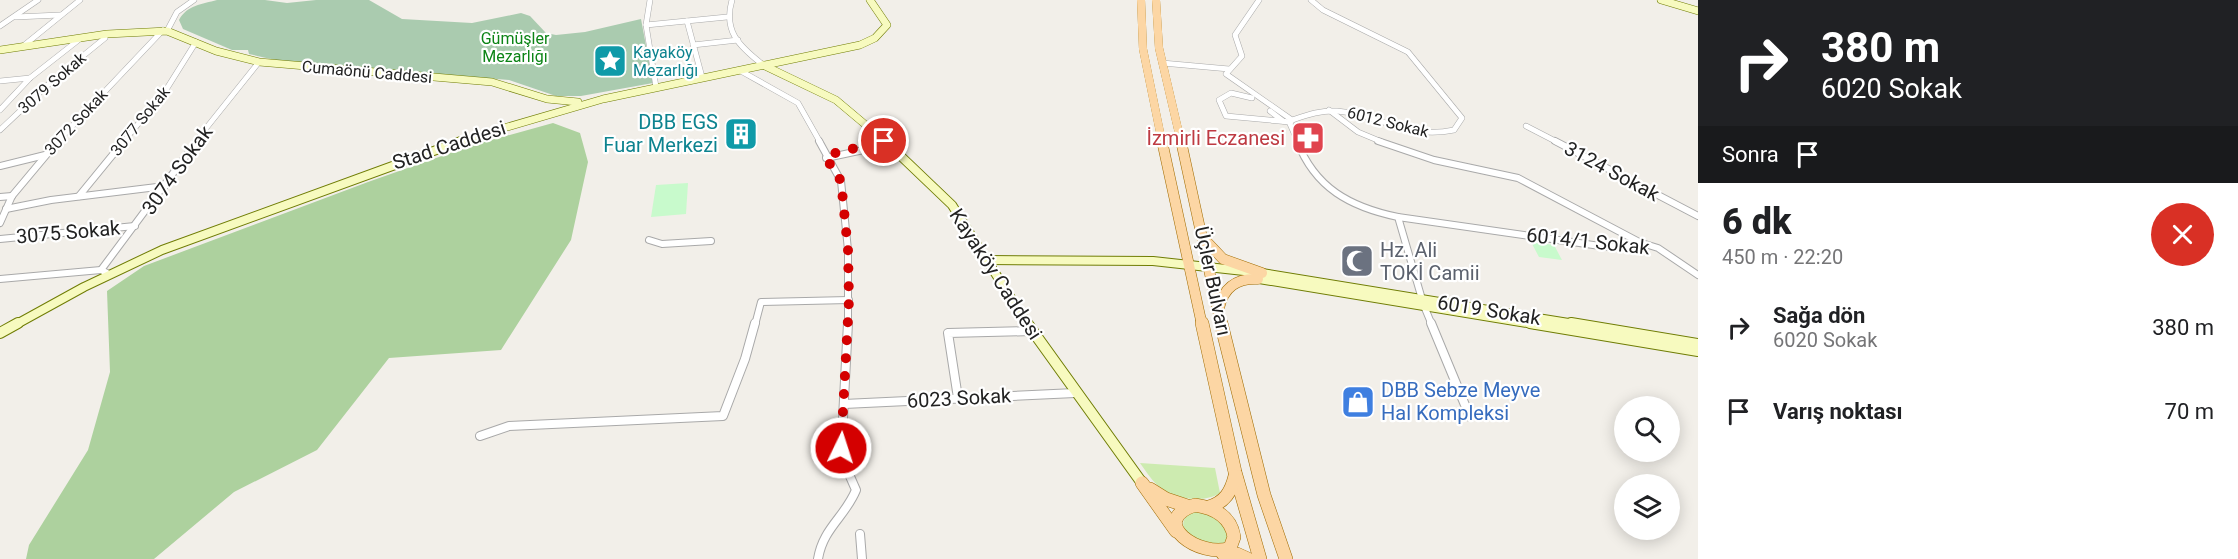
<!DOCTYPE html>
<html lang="tr">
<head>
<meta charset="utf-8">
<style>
	:root { --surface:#fff; --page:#f6f6f6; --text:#202124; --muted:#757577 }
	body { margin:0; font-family:Roboto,sans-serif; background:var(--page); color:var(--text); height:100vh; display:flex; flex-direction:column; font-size:22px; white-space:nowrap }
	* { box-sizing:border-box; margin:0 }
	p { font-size:20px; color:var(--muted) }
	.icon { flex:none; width:33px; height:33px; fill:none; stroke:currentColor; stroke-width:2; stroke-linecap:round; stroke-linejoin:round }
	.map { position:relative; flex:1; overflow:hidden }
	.panel { display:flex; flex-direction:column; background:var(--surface); width:540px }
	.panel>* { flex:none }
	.banner { background:#202124; color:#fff; overflow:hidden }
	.tools { position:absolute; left:1614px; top:396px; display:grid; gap:12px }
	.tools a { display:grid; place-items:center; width:66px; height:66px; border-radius:50%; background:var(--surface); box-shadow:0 3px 15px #0003; font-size:30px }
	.pin { position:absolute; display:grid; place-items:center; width:51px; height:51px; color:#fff; margin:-26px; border:3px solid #fff; border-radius:50%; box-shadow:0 2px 6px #0007 }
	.me { position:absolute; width:66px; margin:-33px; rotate:4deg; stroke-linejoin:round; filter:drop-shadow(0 0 4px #0008) }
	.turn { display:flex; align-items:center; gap:21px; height:126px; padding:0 24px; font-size:27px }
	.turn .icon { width:78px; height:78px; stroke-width:2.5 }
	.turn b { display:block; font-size:42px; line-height:51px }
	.then { display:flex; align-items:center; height:57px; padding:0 24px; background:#0003; gap:12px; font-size:22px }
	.round { display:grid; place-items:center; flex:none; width:63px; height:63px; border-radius:32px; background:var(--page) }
	.head { display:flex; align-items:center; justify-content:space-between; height:102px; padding:0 24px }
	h1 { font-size:36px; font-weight:800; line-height:45px }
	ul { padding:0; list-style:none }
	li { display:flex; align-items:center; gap:18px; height:84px; padding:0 24px }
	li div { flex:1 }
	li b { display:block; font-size:22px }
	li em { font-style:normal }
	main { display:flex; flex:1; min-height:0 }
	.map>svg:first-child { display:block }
	.grass { fill:#cdebb0 }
	.forest { fill:#add19e }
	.cemetery { fill:#aacbaf }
	.park { fill:#c8facc }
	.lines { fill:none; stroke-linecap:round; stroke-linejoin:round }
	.street-far2-casing { stroke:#a9a9a9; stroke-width:6 }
	.street-far1-casing { stroke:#a9a9a9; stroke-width:8 }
	.street-casing { stroke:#a9a9a9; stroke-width:10 }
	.secondary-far2-casing { stroke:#707d05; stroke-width:8 }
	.secondary-far1-casing { stroke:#707d05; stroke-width:10 }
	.secondary-casing { stroke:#707d05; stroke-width:12 }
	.primary-far2-casing { stroke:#a06b00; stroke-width:8 }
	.primary-far1-casing { stroke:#a06b00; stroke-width:11 }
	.primary-casing { stroke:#a06b00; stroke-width:14 }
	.street-far2 { stroke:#fff; stroke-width:5 }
	.street-far1 { stroke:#fff; stroke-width:6 }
	.street { stroke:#fff; stroke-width:8 }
	.secondary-far2 { stroke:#f7fabf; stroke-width:7 }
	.secondary-far1 { stroke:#f7fabf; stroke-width:8 }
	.secondary { stroke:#f7fabf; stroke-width:10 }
	.primary-far2 { stroke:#fcd6a4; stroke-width:8 }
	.primary-far1 { stroke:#fcd6a4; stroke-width:10 }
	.primary { stroke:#fcd6a4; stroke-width:13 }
	.route { stroke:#d40000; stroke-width:10; stroke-dasharray:0 18 }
	.labels { text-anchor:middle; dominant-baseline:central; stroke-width:4.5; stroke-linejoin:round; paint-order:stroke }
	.far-park-label { font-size:16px; fill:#0c8416; stroke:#fff }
	.far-culture-label { font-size:16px; fill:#0d838f; stroke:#fff; text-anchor:start }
	.far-street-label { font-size:16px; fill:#222; stroke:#fff }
	.culture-label { font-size:20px; fill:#0d838f; stroke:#fff; text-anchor:end }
	.health-label { font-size:20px; fill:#be3a42; stroke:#fff; text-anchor:end }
	.street-label { font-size:20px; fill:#222; stroke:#fff }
	.worship-label { font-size:20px; fill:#5b616d; stroke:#fff; text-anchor:start }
	.shop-label { font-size:20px; fill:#366cbe; stroke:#fff; text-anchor:start }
</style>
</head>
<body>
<main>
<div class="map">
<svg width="1698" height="559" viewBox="0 0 1698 559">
	<rect width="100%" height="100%" fill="#f2efe9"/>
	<g class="grass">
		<path d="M1140,463L1215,468L1220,493C1203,504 1171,499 1157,485C1151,479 1145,470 1140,463Z"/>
		<path d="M1199,511C1216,516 1224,521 1228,538L1220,547L1185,536C1181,522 1183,512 1199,511Z"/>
	</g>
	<path class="forest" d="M553,123L580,133L588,162L571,240L501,350L389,358L317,450L234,492L154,559H26L29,545L88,450L110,372L107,291L144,266L368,182L473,145Z"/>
	<path class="cemetery" d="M217,0H265L287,3L316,0H369L402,19L472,23L521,13L530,16L546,33L556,35L585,32L641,19L653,83L581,96H556L509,80L280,61L249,54L248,50H232L183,29L179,20C187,5 202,4 217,0Z"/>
	<g class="park">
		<path d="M688,183L686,214L651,217L656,185Z"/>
		<path d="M1531,242L1554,245L1562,260L1539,257Z"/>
	</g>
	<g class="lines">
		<defs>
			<g id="street-far2">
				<path d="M650,0L646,25L656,87"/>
				<path d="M732,0C723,31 739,46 762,64"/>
				<path d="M1259,0L1235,35L1242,56L1226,74L1292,120L1290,124L1298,142"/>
				<path d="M15,17L60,15"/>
				<path d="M687,21L702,77"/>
				<path d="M646,25L727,17"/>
				<path d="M0,26L38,0"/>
				<path d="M167,31L177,12L194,0"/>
				<path d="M693,45L738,40"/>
				<path d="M22,47L80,0"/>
				<path d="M1162,63L1229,69"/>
				<path d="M739,70L798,103L820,142"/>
				<path d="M0,81L30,78"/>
				<path d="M1252,98L1231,93L1219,100L1226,116L1290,122"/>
				<path d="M0,110L30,78L81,38"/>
				<path d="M1329,110L1358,132L1382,142"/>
				<path d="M1270,111L1283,121"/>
				<path d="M1292,120C1307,115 1321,110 1337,111C1381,115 1407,140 1454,130L1462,118L1408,52L1323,10L1311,0"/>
				<path d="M1526,126L1557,142"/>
				<path d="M0,130L52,81L105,38"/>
				<path d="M57,142L163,30"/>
				<path d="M123,142L164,93L196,42"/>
				<path d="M195,142L259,62"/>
			</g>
			<g id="street-far1">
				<path d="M819,141L841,181L848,250V325"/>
				<path d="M1297,141C1315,188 1350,207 1398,217L1424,306L1432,325"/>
				<path d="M1378,141L1434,160L1518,178L1641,243"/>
				<path d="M1555,141L1698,216"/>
				<path d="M826,158L887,145"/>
				<path d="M0,166L45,155"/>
				<path d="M79,196L124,141"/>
				<path d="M0,197L12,196"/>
				<path d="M6,209L51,200L165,186"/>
				<path d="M1398,217L1607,247L1645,244L1658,248L1698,275"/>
				<path d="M0,223L12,196L58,141"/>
				<path d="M0,239L135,226"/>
				<path d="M649,240L662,244L711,241"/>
				<path d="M109,274L101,270L197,141"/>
				<path d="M0,279L101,270"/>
				<path d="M755,325L761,302L849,300"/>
			</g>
			<g id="street">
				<path d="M1431,323L1470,417"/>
				<path d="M958,398L948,333L1032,331"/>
				<path d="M844,404L1075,393"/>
				<path d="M480,436L509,426L723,416L745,359L755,323"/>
				<path d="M860,534L862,559"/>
				<path d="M818,559C823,528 845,517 856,490L841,456L848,323"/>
			</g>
			<g id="secondary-far2">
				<path d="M1661,0L1698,11"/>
				<path d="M0,50L107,34L167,31L216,51L259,62L492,82L547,99L578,102"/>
				<path d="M763,65L836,100L886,142"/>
				<path d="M456,142L603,99L860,45L875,38L887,25L870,0"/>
			</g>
			<g id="secondary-far1">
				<path d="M885,141L952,205L1028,325"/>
				<path d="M987,260L1153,261L1262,273L1581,325"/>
				<path d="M1253,278L1539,325"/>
				<path d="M15,325L84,287L162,250L461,141"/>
			</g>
			<g id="secondary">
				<path d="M1027,323L1142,483"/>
				<path d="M1530,323L1698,351"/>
				<path d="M1571,323L1698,344"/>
				<path d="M0,333L18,323"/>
			</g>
			<g id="primary-far2">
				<path d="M1141,0L1143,49L1162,142"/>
				<path d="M1156,0L1159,48L1181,142"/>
			</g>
			<g id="primary-far1">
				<path d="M1162,141L1202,325"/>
				<path d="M1181,141L1221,325"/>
				<path d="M1206,241L1223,259L1262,273"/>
				<path d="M1219,308C1224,287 1237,278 1258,279"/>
			</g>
			<g id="primary">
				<path d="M1202,323L1235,472L1260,559"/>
				<path d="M1221,323L1264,495L1286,559"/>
				<path d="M1142,483L1176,531"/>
				<path d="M1150,489L1166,499L1187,506"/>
				<path d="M1195,505C1215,508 1231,517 1234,537L1230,548C1201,559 1146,522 1195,505Z"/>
				<path d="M1209,507C1225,502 1231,492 1235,476"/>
				<path d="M1223,554H1237L1248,559"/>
			</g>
		</defs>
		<use href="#street-far2" class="street-far2-casing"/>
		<use href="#street-far1" class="street-far1-casing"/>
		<use href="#street" class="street-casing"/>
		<use href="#secondary-far2" class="secondary-far2-casing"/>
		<use href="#secondary-far1" class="secondary-far1-casing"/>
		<use href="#secondary" class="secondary-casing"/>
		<use href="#primary-far2" class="primary-far2-casing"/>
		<use href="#primary-far1" class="primary-far1-casing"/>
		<use href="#primary" class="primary-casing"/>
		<use href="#street-far2" class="street-far2"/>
		<use href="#street-far1" class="street-far1"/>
		<use href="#street" class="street"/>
		<use href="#secondary-far2" class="secondary-far2"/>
		<use href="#secondary-far1" class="secondary-far1"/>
		<use href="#secondary" class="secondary"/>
		<use href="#primary-far2" class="primary-far2"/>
		<use href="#primary-far1" class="primary-far1"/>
		<use href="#primary" class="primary"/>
	</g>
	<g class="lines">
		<path class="route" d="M841,448L849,300L848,250L841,181L826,158L831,154L884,141"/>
	</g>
	<defs>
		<symbol id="sight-square" viewBox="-11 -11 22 22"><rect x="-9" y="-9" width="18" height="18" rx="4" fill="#0f9aa8" stroke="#fff"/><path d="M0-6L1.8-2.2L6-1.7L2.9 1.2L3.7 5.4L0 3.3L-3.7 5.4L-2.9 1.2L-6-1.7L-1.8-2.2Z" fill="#fff"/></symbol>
		<symbol id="building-square" viewBox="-11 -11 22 22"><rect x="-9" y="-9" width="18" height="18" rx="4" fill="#0f9aa8" stroke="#fff"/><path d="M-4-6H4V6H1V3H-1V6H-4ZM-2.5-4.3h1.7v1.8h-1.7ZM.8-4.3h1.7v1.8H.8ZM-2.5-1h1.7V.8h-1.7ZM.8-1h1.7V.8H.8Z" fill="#fff"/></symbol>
		<symbol id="pharmacy-square" viewBox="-11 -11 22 22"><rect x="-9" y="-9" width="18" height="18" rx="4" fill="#e0444e" stroke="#fff"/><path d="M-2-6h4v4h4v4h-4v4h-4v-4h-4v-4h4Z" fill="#fff"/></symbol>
		<symbol id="mosque-square" viewBox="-11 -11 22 22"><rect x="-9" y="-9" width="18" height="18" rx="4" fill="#6b7280" stroke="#fff"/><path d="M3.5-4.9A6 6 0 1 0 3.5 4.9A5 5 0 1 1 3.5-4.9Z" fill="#fff"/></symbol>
		<symbol id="shop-square" viewBox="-11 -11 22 22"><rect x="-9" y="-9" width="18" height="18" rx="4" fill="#3f7fe0" stroke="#fff"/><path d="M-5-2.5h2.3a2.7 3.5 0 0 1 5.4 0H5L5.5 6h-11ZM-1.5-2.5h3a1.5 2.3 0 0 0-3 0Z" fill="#fff"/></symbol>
	</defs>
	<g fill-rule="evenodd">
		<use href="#sight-square" x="591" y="42" width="38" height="38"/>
		<use href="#building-square" x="722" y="115" width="38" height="38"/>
		<use href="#pharmacy-square" x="1289" y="119" width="38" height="38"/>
		<use href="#mosque-square" x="1338" y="242" width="38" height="38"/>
		<use href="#shop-square" x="1339" y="383" width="38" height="38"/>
	</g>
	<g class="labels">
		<g class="far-park-label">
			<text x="515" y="38">Gümüşler<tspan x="515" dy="18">Mezarlığı</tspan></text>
		</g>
		<g class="far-culture-label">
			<text x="633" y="52">Kayaköy<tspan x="633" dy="18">Mezarlığı</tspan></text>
		</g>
		<g class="far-street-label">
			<text transform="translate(367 72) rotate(5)">Cumaönü Caddesi</text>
			<text transform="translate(52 83) rotate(-41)">3079 Sokak</text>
			<text transform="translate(140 121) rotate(-51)">3077 Sokak</text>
			<text transform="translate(76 122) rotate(-47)">3072 Sokak</text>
			<text transform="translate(1388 122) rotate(14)">6012 Sokak</text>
		</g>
		<g class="culture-label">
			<text x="718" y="122">DBB EGS<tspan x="718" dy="23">Fuar Merkezi</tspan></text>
		</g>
		<g class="health-label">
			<text x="1285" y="138">İzmirli Eczanesi</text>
		</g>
		<g class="street-label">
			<text transform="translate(449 145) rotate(-18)">Stad Caddesi</text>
			<text transform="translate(177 170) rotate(-54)">3074 Sokak</text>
			<text transform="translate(1612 171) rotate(28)">3124 Sokak</text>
			<text transform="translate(68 232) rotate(-5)">3075 Sokak</text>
			<text transform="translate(1588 241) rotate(6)">6014/1 Sokak</text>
			<text transform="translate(996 274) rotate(57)">Kayaköy Caddesi</text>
			<text transform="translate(1213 281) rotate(78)">Üçler Bulvarı</text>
			<text transform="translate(1489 310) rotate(9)">6019 Sokak</text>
			<text transform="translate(959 398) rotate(-3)">6023 Sokak</text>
		</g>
		<g class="worship-label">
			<text x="1380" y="250">Hz. Ali<tspan x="1380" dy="23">TOKİ Camii</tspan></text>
		</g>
		<g class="shop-label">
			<text x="1381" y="390">DBB Sebze Meyve<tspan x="1381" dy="23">Hal Kompleksi</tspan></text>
		</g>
	</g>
</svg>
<div class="tools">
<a><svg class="icon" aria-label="search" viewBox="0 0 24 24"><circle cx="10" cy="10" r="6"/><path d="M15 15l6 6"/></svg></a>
<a><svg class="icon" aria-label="layers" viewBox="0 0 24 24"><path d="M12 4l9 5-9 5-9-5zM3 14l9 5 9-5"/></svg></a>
</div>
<div class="pin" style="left:884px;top:141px;background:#d93025"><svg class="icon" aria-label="arrive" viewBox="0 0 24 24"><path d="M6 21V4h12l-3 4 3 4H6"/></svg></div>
<svg class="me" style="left:841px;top:448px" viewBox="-20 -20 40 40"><circle r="17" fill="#d40000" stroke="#fff" stroke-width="3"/><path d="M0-11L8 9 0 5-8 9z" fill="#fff"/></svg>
</div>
<section class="panel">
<div class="banner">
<div class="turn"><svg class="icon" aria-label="right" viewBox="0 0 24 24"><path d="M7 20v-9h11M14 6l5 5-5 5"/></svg><div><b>380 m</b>6020 Sokak</div></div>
<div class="then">Sonra<svg class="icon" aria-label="arrive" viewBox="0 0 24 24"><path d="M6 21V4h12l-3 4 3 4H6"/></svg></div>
</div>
<div class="head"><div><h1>6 dk</h1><p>450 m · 22:20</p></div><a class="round" style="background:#d93025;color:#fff"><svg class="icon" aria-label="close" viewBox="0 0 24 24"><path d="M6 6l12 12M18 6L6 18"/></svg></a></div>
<ul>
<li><svg class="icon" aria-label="right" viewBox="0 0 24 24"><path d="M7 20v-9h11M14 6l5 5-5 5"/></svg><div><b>Sağa dön</b><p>6020 Sokak</p></div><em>380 m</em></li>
<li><svg class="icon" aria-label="arrive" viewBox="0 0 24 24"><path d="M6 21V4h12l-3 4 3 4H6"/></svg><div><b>Varış noktası</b></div><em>70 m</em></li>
</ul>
</section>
</main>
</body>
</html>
